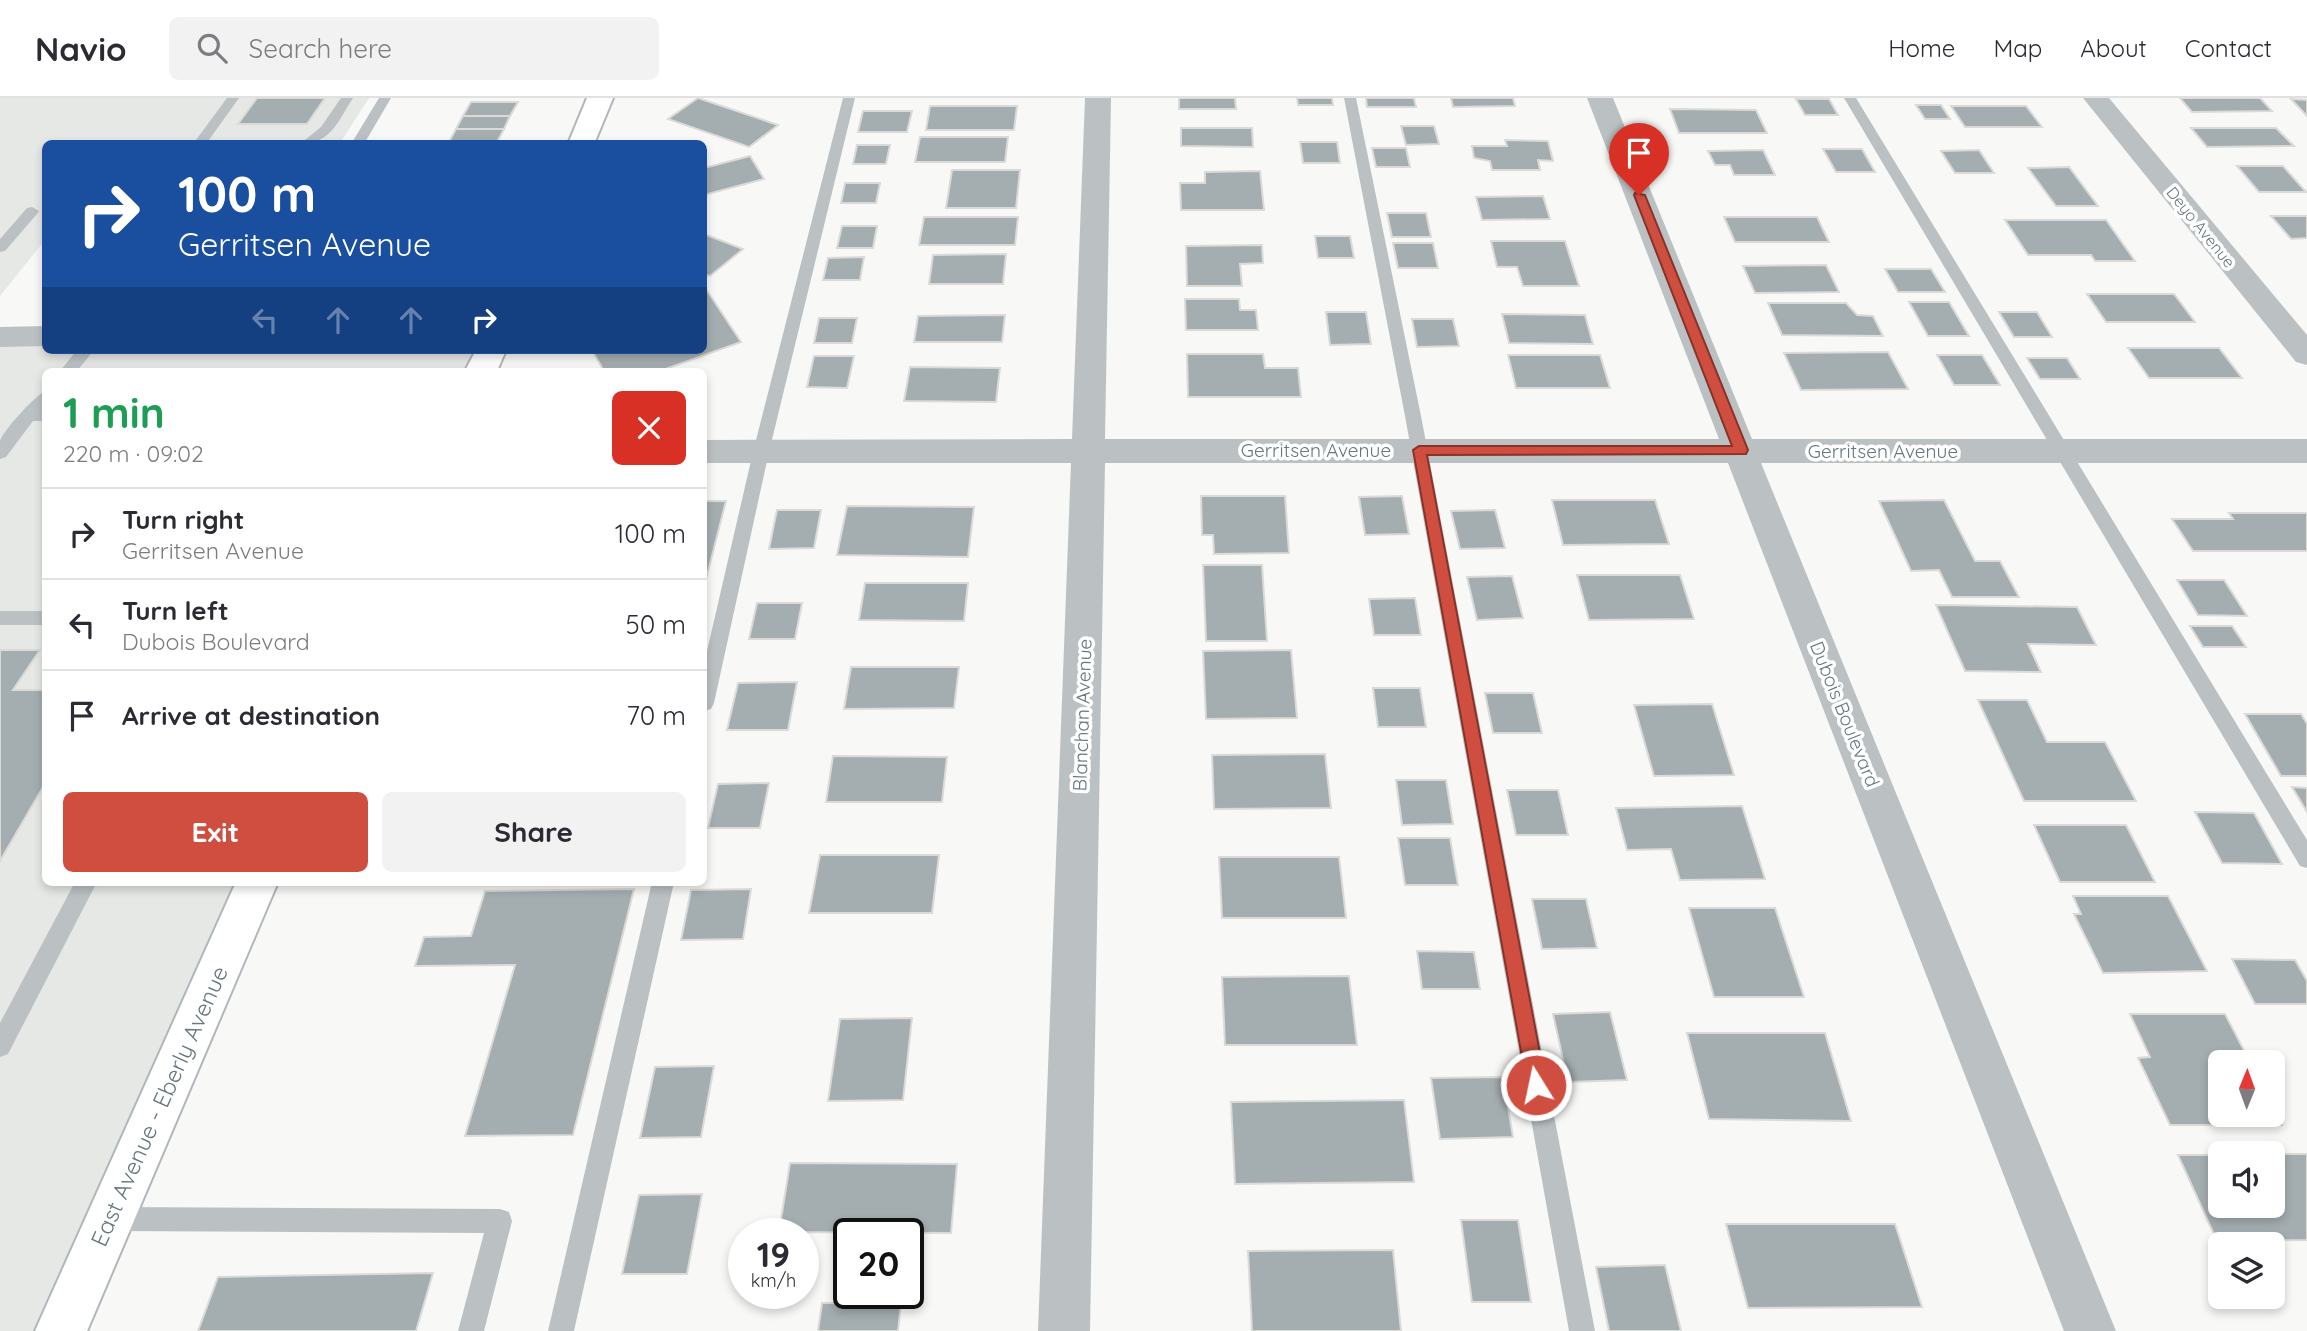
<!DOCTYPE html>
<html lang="en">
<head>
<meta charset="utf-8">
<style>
	:root { --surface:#fff; --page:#f2f2f3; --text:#2b2b33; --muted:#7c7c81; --line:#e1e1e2; --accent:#cf4e3f }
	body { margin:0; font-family:Quicksand,sans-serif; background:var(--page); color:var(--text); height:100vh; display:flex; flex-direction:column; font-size:26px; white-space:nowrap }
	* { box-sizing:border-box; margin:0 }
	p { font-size:23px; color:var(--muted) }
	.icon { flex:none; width:38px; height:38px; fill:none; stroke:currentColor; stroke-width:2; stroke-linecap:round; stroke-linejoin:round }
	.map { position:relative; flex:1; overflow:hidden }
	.drawer { position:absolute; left:42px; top:270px; width:665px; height:518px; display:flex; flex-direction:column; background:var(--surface); border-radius:10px; box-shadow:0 4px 10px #0003 }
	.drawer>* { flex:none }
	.top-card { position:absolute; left:42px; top:42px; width:665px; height:214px; border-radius:10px; box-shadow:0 4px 10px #0003; background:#1a4fa0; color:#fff; overflow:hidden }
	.needle { width:46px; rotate:1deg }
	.controls { position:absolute; left:2208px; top:952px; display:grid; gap:14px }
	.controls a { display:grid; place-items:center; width:77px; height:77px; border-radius:10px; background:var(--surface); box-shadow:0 4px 10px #0003; font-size:35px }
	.speed { position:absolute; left:728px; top:1120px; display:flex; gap:14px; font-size:35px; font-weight:700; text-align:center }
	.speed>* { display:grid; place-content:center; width:91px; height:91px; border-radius:50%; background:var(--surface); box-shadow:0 4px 10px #0003; line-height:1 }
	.speed small { font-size:18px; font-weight:400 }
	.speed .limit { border:4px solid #111; border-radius:10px; background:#fff; color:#111 }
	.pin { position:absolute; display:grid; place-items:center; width:60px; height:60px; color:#fff; margin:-72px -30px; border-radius:50% 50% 50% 0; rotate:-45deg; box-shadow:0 0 7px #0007 }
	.pin .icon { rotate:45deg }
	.me { position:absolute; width:77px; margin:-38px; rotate:350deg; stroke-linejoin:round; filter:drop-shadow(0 0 5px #0008) }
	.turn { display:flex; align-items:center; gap:24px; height:147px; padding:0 21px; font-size:32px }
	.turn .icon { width:91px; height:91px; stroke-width:2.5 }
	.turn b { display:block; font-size:49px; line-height:60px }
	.lanes { display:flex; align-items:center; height:66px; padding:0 21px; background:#0003; justify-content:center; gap:35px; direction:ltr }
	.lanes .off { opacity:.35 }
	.round { display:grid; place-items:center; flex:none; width:74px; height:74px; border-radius:10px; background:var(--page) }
	.head { display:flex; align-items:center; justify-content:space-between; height:119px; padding:0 21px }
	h1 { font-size:42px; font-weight:700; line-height:52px; color:#1e9e55 }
	.button { display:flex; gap:14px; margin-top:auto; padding:14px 21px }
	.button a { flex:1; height:80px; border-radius:10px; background:var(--accent); color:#fff; font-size:28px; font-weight:700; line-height:80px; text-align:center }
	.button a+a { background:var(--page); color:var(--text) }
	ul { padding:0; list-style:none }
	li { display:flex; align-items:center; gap:21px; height:91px; padding:0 21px; border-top:2px solid var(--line) }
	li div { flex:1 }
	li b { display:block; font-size:26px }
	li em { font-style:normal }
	header { display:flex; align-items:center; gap:42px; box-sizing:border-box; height:98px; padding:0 35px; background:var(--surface); border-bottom:2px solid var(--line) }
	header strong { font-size:33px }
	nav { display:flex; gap:38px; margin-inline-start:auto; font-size:24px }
	.search { width:490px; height:63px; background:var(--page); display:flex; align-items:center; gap:18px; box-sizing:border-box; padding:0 24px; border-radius:10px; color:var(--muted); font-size:26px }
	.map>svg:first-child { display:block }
	.built { fill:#e6e8e6 }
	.building { fill:#a4adb0; stroke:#dadad8; stroke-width:2 }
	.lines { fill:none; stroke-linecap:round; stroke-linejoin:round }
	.secondary-casing { stroke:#b0b7ba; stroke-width:4 }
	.lane { fill:#bbc1c3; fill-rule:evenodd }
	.street { fill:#bbc1c3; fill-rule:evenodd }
	.secondary { fill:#fff; fill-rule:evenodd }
	.route { fill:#cf4e3f; stroke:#873329; stroke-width:2 }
	.labels { text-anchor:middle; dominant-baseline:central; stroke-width:7; stroke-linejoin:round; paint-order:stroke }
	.far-street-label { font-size:16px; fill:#66777d; stroke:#fff }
	.street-label { font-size:19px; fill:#66777d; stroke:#fff }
	.near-street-label { font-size:23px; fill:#66777d; stroke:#fff }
</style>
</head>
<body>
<header>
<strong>Navio</strong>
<div class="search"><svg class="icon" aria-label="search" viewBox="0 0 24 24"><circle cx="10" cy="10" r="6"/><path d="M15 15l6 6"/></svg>Search here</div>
<nav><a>Home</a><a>Map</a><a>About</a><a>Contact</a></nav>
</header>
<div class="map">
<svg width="2307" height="1233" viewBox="0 0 2307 1233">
	<rect width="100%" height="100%" fill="#f8f8f6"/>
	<g class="built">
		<path d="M0,0H369L340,45L46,46L45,142L0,198Z"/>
		<path d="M0,240H45L46,252H487L478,273H46V784H248L47,1233H0Z"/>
	</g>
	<g class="building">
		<path d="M257,0H325L307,26H238Z"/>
		<path d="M698,0L778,27L749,49L668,21Z"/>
		<path d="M1179,0H1235L1236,11H1179Z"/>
		<path d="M1297,0H1332L1333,7H1298Z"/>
		<path d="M1366,0H1414L1416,9H1367Z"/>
		<path d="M1451,0H1513L1515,8L1453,9Z"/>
		<path d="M2180,0H2260L2272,13L2192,14Z"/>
		<path d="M1796,1H1829L1838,17H1805Z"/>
		<path d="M2291,1L2307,2V18Z"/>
		<path d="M471,4H518L510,18H463Z"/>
		<path d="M1916,7H1941L1950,21H1925Z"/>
		<path d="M930,8H1017L1014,32H926Z"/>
		<path d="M1951,8H2026L2042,29H1965Z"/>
		<path d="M1670,11L1756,12L1767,35H1679Z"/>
		<path d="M863,13H912L907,34H858Z"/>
		<path d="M463,18H510L504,31H456Z"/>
		<path d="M1401,28H1434L1439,46L1406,47Z"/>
		<path d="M1181,30H1252L1253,49L1181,48Z"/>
		<path d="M2191,30H2276L2294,48L2207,49Z"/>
		<path d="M456,31H504L497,44H449Z"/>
		<path d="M920,39H1008L1005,64H915Z"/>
		<path d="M1505,42L1548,43L1553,63L1538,62L1540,72H1492L1490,63L1474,60L1472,48H1507Z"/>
		<path d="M1300,44H1337L1340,65H1303Z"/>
		<path d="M857,47H890L886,66H853Z"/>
		<path d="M1372,50H1406L1410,69H1376Z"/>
		<path d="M1823,51H1862L1875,74H1836Z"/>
		<path d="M1763,52L1775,77H1734L1730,67H1715L1708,53Z"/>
		<path d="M1979,52L1994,75H1955L1941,53Z"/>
		<path d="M750,58L764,81L704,97V70Z"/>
		<path d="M2237,68H2283L2306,94H2259Z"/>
		<path d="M2069,69L2098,108H2056L2028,70Z"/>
		<path d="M952,72H1020L1016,110H946Z"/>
		<path d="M1260,73L1264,112H1181L1180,85H1205V74Z"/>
		<path d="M845,85H880L876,105H841Z"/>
		<path d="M1543,98L1550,121L1482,122L1476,99Z"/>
		<path d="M1387,115H1426L1431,139H1392Z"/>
		<path d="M2271,118H2307V140L2291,141Z"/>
		<path d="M924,119H1018L1015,147H919Z"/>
		<path d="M1724,119H1817L1829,144H1735Z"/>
		<path d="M2005,122H2106L2135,163H2095L2091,157H2028Z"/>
		<path d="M842,128H877L873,150H837Z"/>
		<path d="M704,136L743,151L710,178L704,176Z"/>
		<path d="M1315,138H1350L1354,160H1318Z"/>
		<path d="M1491,143H1565L1579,188H1523L1517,169H1497Z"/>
		<path d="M1393,145H1433L1438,170H1398Z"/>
		<path d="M1262,147L1263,165L1240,166L1242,188H1187L1186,148Z"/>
		<path d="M1006,156L1003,186H929L933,157Z"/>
		<path d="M864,159L860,182H823L828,160Z"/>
		<path d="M1826,167L1839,194L1755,195L1743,168Z"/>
		<path d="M1885,171H1931L1945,194H1898Z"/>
		<path d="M706,191L741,244L660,273H604L592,252H704V192Z"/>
		<path d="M2087,196H2174L2195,224H2106Z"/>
		<path d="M1185,201H1239L1240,212H1256L1258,232H1186Z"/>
		<path d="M1909,204H1949L1969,238H1928Z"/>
		<path d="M1768,205H1846L1857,217L1873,218L1883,238L1782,237Z"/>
		<path d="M1326,214H1366L1371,246L1330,247Z"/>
		<path d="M1999,214H2037L2052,239H2014Z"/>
		<path d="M1502,216L1585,217L1593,246L1509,245Z"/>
		<path d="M1005,217L1002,244H914L918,218Z"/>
		<path d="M819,220H857L852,245H814Z"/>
		<path d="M1412,221H1453L1459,248L1417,249Z"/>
		<path d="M2128,250H2219L2242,280H2149Z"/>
		<path d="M1888,254L1908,291L1801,292L1784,255Z"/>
		<path d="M1187,256H1263L1265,270H1298L1301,299H1188Z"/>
		<path d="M1508,257H1600L1610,290H1516Z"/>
		<path d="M1937,257H1982L2000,287H1954Z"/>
		<path d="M814,258H854L847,290L807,289Z"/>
		<path d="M2027,260H2067L2080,281H2040Z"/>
		<path d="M910,269L1000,270L996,304L904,303Z"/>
		<path d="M1201,398H1285L1289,455L1214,456L1213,437H1202Z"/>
		<path d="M1402,398L1409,436L1365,437L1359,399Z"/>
		<path d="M1552,402H1655L1669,446L1563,447Z"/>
		<path d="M1944,402L1975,463H2000L2019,499H1952L1939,472L1911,473L1879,403Z"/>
		<path d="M704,403H726L704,489Z"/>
		<path d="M847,408L974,409L968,459L837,457Z"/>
		<path d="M777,412H821L814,450L769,451Z"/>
		<path d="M1495,412L1505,450L1460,451L1451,413Z"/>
		<path d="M2229,415H2307V453H2193L2172,421H2233Z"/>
		<path d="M1203,467H1262L1267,543H1206Z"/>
		<path d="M1577,477H1680L1694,521L1589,522Z"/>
		<path d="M1512,478L1523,520L1477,522L1467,479Z"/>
		<path d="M2177,482H2224L2247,518L2198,517Z"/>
		<path d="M865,485H968L964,523L859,522Z"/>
		<path d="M1415,500L1421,537H1374L1369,501Z"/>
		<path d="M757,505H802L795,541H749Z"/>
		<path d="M1936,507L2077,509L2096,547L2028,546L2041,574L1965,573Z"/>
		<path d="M2190,528H2232L2246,549H2203Z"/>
		<path d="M0,552H40L13,592H46V684L0,763Z"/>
		<path d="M1291,552L1297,620L1206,621L1203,553Z"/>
		<path d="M851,569H959L954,610L844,611Z"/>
		<path d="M797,584L788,632H727L738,585Z"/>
		<path d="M1373,590H1420L1426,629H1378Z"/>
		<path d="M1485,595H1533L1542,635H1493Z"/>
		<path d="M1978,602H2027L2047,644H2105L2136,703H2024Z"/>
		<path d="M1712,606L1734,677L1654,678L1634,607Z"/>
		<path d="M2245,616H2301L2307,626V678H2281Z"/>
		<path d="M1325,656L1331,710L1214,711L1212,657Z"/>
		<path d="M833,658L947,659L942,704H826Z"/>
		<path d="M1396,682H1446L1453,726L1402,727Z"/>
		<path d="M769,685L760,730H708L718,686Z"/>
		<path d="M2292,689L2307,690V714Z"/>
		<path d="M1507,692H1558L1568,737H1516Z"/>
		<path d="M1742,708L1765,781L1680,782L1671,751L1627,752L1616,710Z"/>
		<path d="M2195,714L2254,715L2282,766L2222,765Z"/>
		<path d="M2034,727H2126L2155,784H2060Z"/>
		<path d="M1398,740H1450L1458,787H1405Z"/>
		<path d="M820,757H939L932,815H809Z"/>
		<path d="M1219,759H1339L1346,820H1222Z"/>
		<path d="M634,791L573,1037L465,1038L515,867L415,868L424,839L471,838L485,793Z"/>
		<path d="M751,791L743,841L681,842L691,792Z"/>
		<path d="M2073,798H2168L2207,873L2103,875L2074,816H2081Z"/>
		<path d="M1532,801H1586L1597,850L1542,851Z"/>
		<path d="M1689,810H1775L1804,899H1714Z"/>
		<path d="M1417,853L1474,854L1480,891H1422Z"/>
		<path d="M2232,861L2295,862L2307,883V906H2255Z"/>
		<path d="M1349,878L1357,947H1225L1222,879Z"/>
		<path d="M1610,914L1627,982L1568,984L1553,916Z"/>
		<path d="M2130,916H2225L2250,964H2221V1017H2273V1010L2282,1027H2170L2138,960L2150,959Z"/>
		<path d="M912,920L903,1002L828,1003L840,921Z"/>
		<path d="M1687,935H1825L1851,1023L1709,1021Z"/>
		<path d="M714,968L701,1039L640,1040L655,969Z"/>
		<path d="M1503,979L1513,1039L1440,1041L1431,980Z"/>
		<path d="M1404,1002L1414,1084L1235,1086L1231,1004Z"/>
		<path d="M2273,1056H2307V1142L2217,1143L2178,1057H2221V1108H2273Z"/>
		<path d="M790,1065L957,1066L951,1135L779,1134Z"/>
		<path d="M702,1096L687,1176H622L639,1097Z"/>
		<path d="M1461,1122H1518L1531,1204H1472Z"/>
		<path d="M1726,1126H1895L1922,1209L1748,1210Z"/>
		<path d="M1393,1152L1401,1233H1252L1248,1153Z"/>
		<path d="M1665,1167L1681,1233H1609L1596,1169Z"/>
		<path d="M433,1175L416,1233H198L218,1179Z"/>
		<path d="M822,1205H901L898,1233H818Z"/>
	</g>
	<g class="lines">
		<defs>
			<g id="secondary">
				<path d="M587,0H613L594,46H568Z"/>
				<path d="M476,252H506L497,273H465Z"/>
				<path d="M236,784H278L87,1233H35Z"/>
			</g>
		</defs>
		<use href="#secondary" class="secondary-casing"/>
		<g class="lane">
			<path d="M227,0H239L206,46H193Z"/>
			<path d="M341,0H353C338,23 331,46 300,46L321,29Z"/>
			<path d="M379,0H391L364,46H351Z"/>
			<path d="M843,0H855L769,354L714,605L711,611L704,613V566L753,354Z"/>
			<path d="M1344,0H1356L1421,318L1595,1233H1569L1405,318Z"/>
			<path d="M1844,0H1856L2307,742V770L2300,768Z"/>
			<path d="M32,109L39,113L37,116L5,153L0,154V141L27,110Z"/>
			<path d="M77,252H94L77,273H60Z"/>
			<path d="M46,293V309L42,312H46V323H33L6,359L0,361C0,356 0,348 0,343C3,333 36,296 46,293Z"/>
			<rect x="0" y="513" width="46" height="14"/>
			<path d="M75,784H97L8,956L0,959V925Z"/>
			<path d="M652,784H674L574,1233H548Z"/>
			<path d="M111,1109L500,1111L509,1114L512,1123L484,1233H458L484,1135L111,1133L102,1130L99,1121L102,1112Z"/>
		</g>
		<g class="street">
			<path d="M1085,0H1111L1105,341H1719L1587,0H1613L1752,341H2307V365H1761L2116,1233H2064L1728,365H1105L1090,1233H1038L1071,365H704V342L1072,341Z"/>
			<path d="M2083,0H2109L2307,237V267L2296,264Z"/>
			<path d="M46,228V248L0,249V229Z"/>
		</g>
		<use href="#secondary" class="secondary"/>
	</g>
	<path class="route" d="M1635,95L1645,97L1748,352L1746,356L1427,357L1546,987L1543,994L1536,996L1530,994L1527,987L1413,352L1419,348H1732L1634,97Z"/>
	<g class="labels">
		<g class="far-street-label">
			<text transform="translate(2201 129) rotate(51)">Deyo Avenue</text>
		</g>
		<g class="street-label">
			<text x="1316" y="352">Gerritsen Avenue</text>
			<text x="1883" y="353">Gerritsen Avenue</text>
			<text transform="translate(1845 616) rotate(68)">Dubois Boulevard</text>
			<text transform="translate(1082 617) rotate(-88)">Blanchan Avenue</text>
		</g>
		<g class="near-street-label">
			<text transform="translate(159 1008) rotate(-66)">East Avenue - Eberly Avenue</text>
		</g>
	</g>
</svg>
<div class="controls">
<a><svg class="needle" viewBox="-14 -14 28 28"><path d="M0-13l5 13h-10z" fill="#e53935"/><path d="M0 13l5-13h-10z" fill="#7c7c81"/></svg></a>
<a><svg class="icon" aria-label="sound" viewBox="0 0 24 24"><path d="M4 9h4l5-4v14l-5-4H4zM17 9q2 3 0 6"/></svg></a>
<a><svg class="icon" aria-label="layers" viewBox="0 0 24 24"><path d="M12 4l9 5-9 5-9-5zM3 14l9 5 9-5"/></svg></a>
</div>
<div class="speed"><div>19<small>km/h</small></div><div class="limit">20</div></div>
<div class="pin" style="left:1639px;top:97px;background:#d93025"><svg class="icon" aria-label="arrive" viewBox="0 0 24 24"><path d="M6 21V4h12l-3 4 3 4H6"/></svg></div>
<svg class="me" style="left:1536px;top:987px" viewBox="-20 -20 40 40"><circle r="17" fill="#cf4e3f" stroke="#fff" stroke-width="3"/><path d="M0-11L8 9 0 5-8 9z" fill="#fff"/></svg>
<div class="top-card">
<div class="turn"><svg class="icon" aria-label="right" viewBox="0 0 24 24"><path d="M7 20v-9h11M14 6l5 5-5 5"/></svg><div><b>100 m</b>Gerritsen Avenue</div></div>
<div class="lanes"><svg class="icon off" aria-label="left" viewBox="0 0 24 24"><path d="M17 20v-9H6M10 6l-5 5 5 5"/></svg><svg class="icon off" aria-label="ahead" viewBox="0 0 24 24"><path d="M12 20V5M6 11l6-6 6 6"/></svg><svg class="icon off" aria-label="ahead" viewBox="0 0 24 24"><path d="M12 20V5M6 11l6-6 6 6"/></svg><svg class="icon" aria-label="right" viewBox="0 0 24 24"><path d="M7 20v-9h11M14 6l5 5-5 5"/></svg></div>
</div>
<section class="drawer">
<div class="head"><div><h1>1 min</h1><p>220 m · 09:02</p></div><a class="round" style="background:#d93025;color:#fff"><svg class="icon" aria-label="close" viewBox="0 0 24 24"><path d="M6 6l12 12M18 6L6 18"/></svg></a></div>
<ul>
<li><svg class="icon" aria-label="right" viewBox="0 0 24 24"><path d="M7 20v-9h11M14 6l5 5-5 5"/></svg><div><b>Turn right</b><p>Gerritsen Avenue</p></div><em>100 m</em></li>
<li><svg class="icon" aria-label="left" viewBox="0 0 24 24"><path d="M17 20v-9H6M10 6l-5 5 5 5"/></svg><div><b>Turn left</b><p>Dubois Boulevard</p></div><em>50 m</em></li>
<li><svg class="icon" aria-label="arrive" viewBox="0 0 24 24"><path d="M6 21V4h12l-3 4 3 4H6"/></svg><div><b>Arrive at destination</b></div><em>70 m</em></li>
</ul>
<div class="button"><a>Exit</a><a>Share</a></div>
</section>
</div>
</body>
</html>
